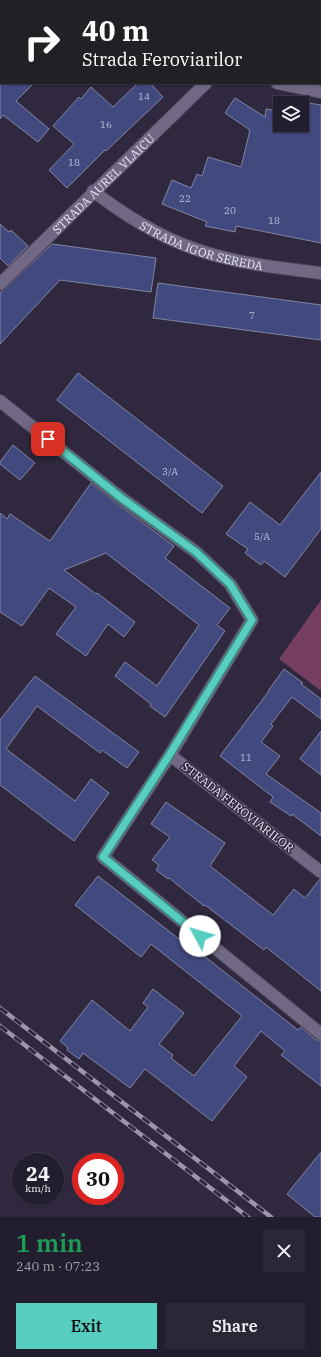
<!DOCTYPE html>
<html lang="en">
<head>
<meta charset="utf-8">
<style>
	:root { --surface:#231e2f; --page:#2b2737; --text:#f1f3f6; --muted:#a3a2aa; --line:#403c4b; --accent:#58cec0 }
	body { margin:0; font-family:"IBM Plex Serif",serif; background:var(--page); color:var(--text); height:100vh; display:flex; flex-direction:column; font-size:15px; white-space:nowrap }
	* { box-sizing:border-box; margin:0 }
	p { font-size:13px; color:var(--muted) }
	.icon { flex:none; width:22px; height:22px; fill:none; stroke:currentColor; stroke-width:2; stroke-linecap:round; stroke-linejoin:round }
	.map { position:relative; height:1217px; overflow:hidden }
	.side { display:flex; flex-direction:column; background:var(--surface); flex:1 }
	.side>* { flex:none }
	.guide { position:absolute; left:0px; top:0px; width:321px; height:84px; box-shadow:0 1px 3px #0004,0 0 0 1px var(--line); background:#202124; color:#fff; overflow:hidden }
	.fabs { position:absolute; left:273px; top:96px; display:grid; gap:8px }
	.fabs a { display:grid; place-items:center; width:36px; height:36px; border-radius:0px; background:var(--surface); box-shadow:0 1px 3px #0004,0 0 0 1px var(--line); font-size:20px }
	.speed { position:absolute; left:12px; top:1153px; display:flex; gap:8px; font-size:20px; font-weight:700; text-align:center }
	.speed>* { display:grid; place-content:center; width:52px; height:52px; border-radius:50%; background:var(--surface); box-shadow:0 1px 3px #0004,0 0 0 1px var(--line); line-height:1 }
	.speed small { font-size:10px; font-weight:400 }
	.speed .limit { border:6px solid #d22; background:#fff; color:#111 }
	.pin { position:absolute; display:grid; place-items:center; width:34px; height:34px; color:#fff; margin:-17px; border-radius:8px; box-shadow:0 2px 6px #0006 }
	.me { position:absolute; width:44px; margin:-22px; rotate:309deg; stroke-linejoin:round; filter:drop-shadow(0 0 3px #0008) }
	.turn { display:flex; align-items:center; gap:14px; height:84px; padding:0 16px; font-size:18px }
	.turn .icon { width:52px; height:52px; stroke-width:2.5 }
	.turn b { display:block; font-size:28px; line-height:34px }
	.round { display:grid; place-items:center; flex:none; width:42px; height:42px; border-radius:0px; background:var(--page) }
	.summary { display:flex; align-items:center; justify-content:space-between; height:68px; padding:0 16px }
	h1 { font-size:24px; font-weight:600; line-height:30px; color:#1e9e55 }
	.cta { display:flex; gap:8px; margin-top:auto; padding:8px 16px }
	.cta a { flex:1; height:46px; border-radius:0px; background:var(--accent); color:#111; font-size:16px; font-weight:600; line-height:46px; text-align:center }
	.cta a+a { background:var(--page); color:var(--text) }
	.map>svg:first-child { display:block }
	.green { fill:#763f61 }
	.building { fill:#41497f; stroke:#8086a2 }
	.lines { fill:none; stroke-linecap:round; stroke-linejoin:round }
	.minor-casing { stroke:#494357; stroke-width:14 }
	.minor { stroke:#716984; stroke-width:12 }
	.rail-casing { stroke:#9b96a9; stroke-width:4.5 }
	.rail { stroke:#2f283f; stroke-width:3; stroke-dasharray:9; stroke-linecap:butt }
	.route-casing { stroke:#39867d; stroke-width:10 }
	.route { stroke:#58cec0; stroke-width:7 }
	.labels { text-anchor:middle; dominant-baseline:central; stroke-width:3; stroke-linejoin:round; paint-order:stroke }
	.number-label { font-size:10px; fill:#bfbed8 }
	.street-label { font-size:12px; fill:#e9e5f5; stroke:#2f283f }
</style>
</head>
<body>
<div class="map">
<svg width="321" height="1217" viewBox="0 0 321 1217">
	<rect width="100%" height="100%" fill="#2f283f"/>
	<path class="green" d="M321,600V691L279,659Z"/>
	<g class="building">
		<path d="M0,83H34L16,101L49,129L38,142L3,115L0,119Z"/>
		<path d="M138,83H150L163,97L106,151L105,150L67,188L49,170L74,144L53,126L79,97L81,99L91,87L113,107Z"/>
		<path d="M235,98L265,117L266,109L280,111V125H302V103H284V99L321,105V243L236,226L235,232L205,226L207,222L162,204L172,180L191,188L197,174L202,176L208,157L241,167L250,130L225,113Z"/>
		<path d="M0,224L9,232L11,230L28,246L8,266L0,258Z"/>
		<path d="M52,244L156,258L151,292L60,280L0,344V293Z"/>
		<path d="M158,283L321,305V340L153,318Z"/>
		<path d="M78,373L223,486L202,513L57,400Z"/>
		<path d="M13,445L35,463L20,480L0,464V462Z"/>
		<path d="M321,472V529L285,577L264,561L261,565L245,553L248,549L226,534L250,502L280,525Z"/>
		<path d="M91,483L116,503L174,546L165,558L230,608L217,625L225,631L165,717L150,706L151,704L115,676L125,662L157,686L199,625L106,553L64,570L96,594L97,593L135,622L124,637L108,624L86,656L56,634L76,607L49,588L22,626L0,612V513L7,519L10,514L50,541Z"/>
		<path d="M284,669L303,683L301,684L321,699V719L292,697L271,724L273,726L261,742L280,756L266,774L321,813V836L292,814L291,816L270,802L273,797L220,756L269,691H268Z"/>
		<path d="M35,676L139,752L127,768L102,750L100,753L37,706L6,749L75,801L91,779L109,793L74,841L0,785V720Z"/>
		<path d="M321,731V775L300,759Z"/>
		<path d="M166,802L225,843L210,866L273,915L294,889L305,898L320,879H321V991L266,947L264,950L205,905L204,906L169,878L168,879L156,870L159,865L152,860L170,837L151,824Z"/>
		<path d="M98,876L179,939L180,937L298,1030L301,1027L316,1040L321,1041V1086L281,1055L285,1051L261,1031L234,1066L247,1077L212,1121L145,1069L130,1088L83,1053L79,1059L67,1050L68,1048L60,1041L92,1000L130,1031L148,1007L143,1003L153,989L184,1013L159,1044L173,1055L171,1058L194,1076L242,1016L151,944L141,957L75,905Z"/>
		<path d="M321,1152V1217H315L287,1194Z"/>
	</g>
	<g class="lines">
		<defs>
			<g id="minor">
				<path d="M289,1L290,0"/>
				<path d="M277,83L321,92"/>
				<path id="s1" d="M93,191C123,214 156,235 192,248C233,263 278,268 321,273"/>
				<path id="s2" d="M0,284L206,83"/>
				<path d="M0,401L120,497L196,552L230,584L252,620L170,755"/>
				<path d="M321,872L170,755L103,857L321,1034"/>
			</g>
		</defs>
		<use href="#minor" class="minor-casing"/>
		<use href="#minor" class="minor"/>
		<defs>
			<g id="rail">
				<path d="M0,1008L271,1217"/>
				<path d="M0,1026L248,1217"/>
			</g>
		</defs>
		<use href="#rail" class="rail-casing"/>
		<use href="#rail" class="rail"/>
	</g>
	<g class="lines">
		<defs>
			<path id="route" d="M48,439L120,497L196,552L230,584L252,620L170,754L103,857L200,936"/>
		</defs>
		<use href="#route" class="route-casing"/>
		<use href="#route" class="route"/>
	</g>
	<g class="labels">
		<g class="number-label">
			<text x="144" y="96">14</text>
			<text x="106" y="124">16</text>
			<text x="74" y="162">18</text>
			<text x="185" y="198">22</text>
			<text x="230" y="210">20</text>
			<text x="274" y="220">18</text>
			<text x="252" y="315">7</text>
			<text x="170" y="471">3/A</text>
			<text x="262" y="536">5/A</text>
			<text x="246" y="757">11</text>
		</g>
		<g class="street-label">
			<text stroke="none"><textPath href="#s2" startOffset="144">STRADA AUREL VLAICU</textPath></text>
			<text stroke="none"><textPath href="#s1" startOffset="123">STRADA IGOR SEREDA</textPath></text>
			<text transform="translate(238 807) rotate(38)">STRADA FEROVIARILOR</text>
		</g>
	</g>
</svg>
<div class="fabs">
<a><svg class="icon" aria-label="layers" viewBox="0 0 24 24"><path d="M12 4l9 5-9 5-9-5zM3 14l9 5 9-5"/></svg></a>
</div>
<div class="speed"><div>24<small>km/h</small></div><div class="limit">30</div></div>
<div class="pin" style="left:48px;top:439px;background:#d93025"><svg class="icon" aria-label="arrive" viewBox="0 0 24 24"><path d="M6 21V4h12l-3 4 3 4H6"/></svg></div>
<svg class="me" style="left:200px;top:936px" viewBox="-20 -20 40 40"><circle r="19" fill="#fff"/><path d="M0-13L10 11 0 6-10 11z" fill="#58cec0"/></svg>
<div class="guide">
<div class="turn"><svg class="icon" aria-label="right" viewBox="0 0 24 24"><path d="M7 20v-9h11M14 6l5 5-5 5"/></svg><div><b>40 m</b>Strada Feroviarilor</div></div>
</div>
</div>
<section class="side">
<div class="summary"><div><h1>1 min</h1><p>240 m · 07:23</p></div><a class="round"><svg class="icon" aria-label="close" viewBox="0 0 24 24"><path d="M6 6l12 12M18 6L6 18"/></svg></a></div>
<div class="cta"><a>Exit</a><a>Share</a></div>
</section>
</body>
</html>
